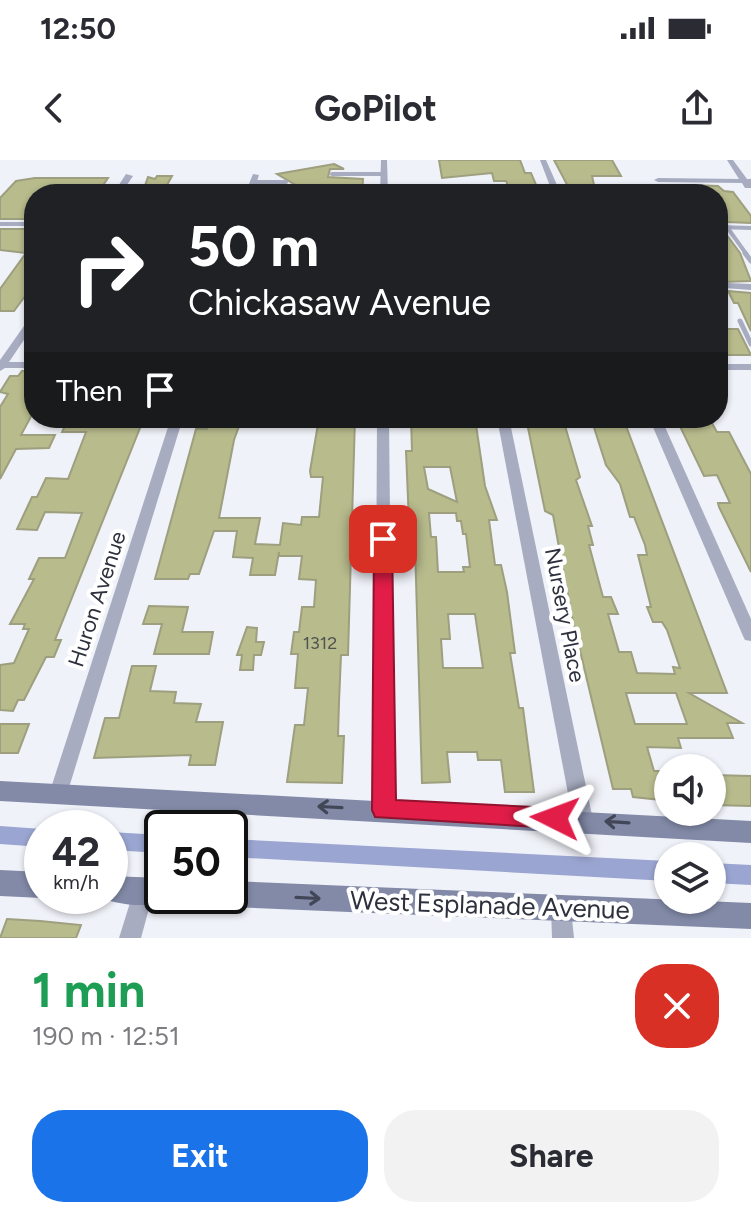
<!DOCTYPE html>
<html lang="en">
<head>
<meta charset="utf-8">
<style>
	:root { --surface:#fff; --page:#f2f2f3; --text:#2b2b33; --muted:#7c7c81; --accent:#1a73e8 }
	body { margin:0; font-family:Figtree,sans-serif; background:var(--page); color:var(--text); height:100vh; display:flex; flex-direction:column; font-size:30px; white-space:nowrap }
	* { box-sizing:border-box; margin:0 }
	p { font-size:26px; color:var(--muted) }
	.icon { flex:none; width:44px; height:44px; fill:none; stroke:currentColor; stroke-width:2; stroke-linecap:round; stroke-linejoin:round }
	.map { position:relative; height:778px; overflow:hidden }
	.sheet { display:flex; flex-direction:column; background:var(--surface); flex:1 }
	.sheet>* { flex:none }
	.guide { position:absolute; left:24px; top:24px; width:704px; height:244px; border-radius:32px; box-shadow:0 2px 6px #0004; background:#202124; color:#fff; overflow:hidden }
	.tools { position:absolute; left:654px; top:594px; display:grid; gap:16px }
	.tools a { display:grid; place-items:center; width:72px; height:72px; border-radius:50%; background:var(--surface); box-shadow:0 2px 6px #0004; font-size:40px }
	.speed { position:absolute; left:24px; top:650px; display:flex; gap:16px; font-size:40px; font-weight:700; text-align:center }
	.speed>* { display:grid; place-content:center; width:104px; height:104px; border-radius:50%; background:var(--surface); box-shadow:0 2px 6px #0004; line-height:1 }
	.speed small { font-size:20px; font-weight:400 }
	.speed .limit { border:4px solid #111; border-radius:12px; background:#fff; color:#111 }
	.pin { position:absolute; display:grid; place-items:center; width:68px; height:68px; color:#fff; margin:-34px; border-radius:16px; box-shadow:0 4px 12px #0006 }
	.me { position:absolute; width:88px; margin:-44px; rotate:273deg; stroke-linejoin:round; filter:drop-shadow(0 0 6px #0008) }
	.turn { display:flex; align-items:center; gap:28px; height:168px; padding:0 32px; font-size:36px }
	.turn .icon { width:104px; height:104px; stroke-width:2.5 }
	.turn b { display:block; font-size:56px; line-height:68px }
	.then { display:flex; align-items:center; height:76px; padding:0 32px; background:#0003; gap:16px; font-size:30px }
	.round { display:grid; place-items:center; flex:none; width:84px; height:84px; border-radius:32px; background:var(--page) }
	.head { display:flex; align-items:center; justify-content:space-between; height:136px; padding:0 32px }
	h1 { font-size:48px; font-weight:700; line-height:60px; color:#1e9e55 }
	.primary-button { display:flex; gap:16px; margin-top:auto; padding:16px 32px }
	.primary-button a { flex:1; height:92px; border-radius:32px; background:var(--accent); color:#fff; font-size:32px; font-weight:700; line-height:92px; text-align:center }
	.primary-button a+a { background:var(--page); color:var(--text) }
	.status { display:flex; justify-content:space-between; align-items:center; height:56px; padding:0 40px; background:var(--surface); direction:ltr }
	.status svg { height:22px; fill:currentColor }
	header { display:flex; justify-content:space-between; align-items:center; height:104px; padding:0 32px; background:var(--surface); font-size:36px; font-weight:700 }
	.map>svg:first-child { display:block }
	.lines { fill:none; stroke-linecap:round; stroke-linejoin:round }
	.canal { fill:#9aa5d1; fill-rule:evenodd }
	.building { fill:#b8bb8c; stroke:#9d9f7e; stroke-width:2; fill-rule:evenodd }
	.lane-far1 { stroke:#a7acc0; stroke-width:4 }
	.lane { stroke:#a7acc0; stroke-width:5 }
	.street { fill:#a7acc0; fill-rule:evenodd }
	.secondary { fill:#828aa7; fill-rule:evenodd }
	.oneway { stroke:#424758 }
	.route { fill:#e11d48; stroke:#92132f; stroke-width:2 }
	.labels { text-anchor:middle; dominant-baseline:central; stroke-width:8; stroke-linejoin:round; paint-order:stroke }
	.number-label { font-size:18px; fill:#505451 }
	.street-label { font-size:22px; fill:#2d313d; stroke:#fff }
	.near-street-label { font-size:26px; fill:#2d313d; stroke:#fff }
</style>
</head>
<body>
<div class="status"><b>12:50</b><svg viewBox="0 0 49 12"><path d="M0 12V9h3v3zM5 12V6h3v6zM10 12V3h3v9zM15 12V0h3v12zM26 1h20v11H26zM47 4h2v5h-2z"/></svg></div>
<header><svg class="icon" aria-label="back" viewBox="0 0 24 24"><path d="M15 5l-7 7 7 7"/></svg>GoPilot<svg class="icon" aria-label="share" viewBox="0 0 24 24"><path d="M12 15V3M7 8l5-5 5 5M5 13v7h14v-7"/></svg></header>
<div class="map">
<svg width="751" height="778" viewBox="0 0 751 778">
	<rect width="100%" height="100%" fill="#f0f2f9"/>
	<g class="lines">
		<g class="canal">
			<path d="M0,666L42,669V687L0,684Z"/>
			<path d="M110,672L162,675V693L110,690Z"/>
			<path d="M230,679L668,701V721L230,697Z"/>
			<path d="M712,703L751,705V725L712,723Z"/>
		</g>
	</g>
	<g class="building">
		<path d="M439,0H520L525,13H531L540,34H511L506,21H494L492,13L442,18Z"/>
		<path d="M554,0H612L621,16H592L596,34H572Z"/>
		<path d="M334,4L344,9H330L328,17L363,19L362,34H311L277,14Z"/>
		<path d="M157,16H172L162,34H142L148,17L155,19Z"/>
		<path d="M35,18H108L97,34H34V59H0V38L16,21Z"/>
		<path d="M691,25L718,26L724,31L733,32L751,56V63L726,62L718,48V34H695Z"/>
		<path d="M0,69H34V124L14,151H0V129L26,93L0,90Z"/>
		<path d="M718,74H726L740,93L751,121L723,122L718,118Z"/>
		<path d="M728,131L751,133V171L738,143H734Z"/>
		<path d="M718,169H738L751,195H718Z"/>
		<path d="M22,211H34V251L21,275H55L49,288L16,289L0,319V247L8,234L0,232L10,216H18Z"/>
		<path d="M69,258H144L55,480H61L54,497H46L24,540H18L13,551L0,550V505L14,503L29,469H23L25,464H10L34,419H29L39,398H65L82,353L45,352L37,370L17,369L32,337H37L46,318L68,319L86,272H62Z"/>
		<path d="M216,258H242L234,280L219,358H260L255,384L280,385L283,363L301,365L302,357H319L323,317H311L310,311L319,258H355L348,495H341L339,542L338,576H344L342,623L287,622L295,565H304L308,528H295L298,494H291L294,472H299L302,447H314L316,420L299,419L302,396H279V392L275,415H250L253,398L233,397L237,371H214L199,414H190L188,419H155L196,269H207L210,261Z"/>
		<path d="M411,258H475L485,326L497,360H489L495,405H501L507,432L515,493H510L519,548H523L534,632H505L501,600H478L477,592H447L450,622L422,623L415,386H410L406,291H412ZM424,307H450L457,342L428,329ZM429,353H456L457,361H461L463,374H466L470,407H463L464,412H438L436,377H431ZM448,454H475L483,508H443L441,479H450Z"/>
		<path d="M526,258L563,259L580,317L576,320L592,366H588L593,385H589L603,437H611L618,454H608L619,492H631L637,513L675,514L673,507L680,508L667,470L662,462H653L647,447H651L638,395H647L645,385L634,357H630L620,324L606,305L591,258H623L727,533H689L742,563H727L733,578H678L681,588L647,587L654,611H659L666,636H661L662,640L633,637L631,629H613L572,457L553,355L545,351ZM626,533H676L687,564H635Z"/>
		<path d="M676,258H709L717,272H729L751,314V412L719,347L718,343H730L717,315L704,316Z"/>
		<path d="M149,446L188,447L182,472H213L209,494H154L162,464H143Z"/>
		<path d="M247,467L257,468L256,482H264L261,495H254L253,510H240L242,495H237Z"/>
		<path d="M132,506H156L150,531L176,532L174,543L201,544L196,562H223L215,605H189L191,595L94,598L105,558H119Z"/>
		<path d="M0,564H29L18,593H0Z"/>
		<path d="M712,615L751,616V646L712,645Z"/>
		<path d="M7,759L40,761L81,765L76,778H0Z"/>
	</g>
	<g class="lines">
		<g class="lane-far1">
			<path d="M332,14H384"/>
			<path d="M252,22H286"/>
			<path d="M250,29H295"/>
			<path d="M727,67L747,95"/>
		</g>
		<g class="lane">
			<path d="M745,93L751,101"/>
			<path d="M740,161L751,184"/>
		</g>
		<g class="street">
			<path d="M381,0H387L388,34H380Z"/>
			<path d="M540,0H546L561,34H553Z"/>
			<path d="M727,0H733L747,19H751V28H745L742,23L658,22L654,20L658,18L739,19Z"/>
			<path d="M126,14L133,16L121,34H113Z"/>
			<path d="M253,14L259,15L253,34H245Z"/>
			<rect x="0" y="62" width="34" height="4"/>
			<path d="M718,65L751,66V70L718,69Z"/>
			<path d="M727,123L751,124V130L724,128L722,126Z"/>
			<path d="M34,155V165L9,202H34V208H5L0,211V200L31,156Z"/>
			<rect x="718" y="204" width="33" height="6"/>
			<path d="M171,258H183L67,634L65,639L58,641L51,639L49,634Z"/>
			<path d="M377,258H389L393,650L391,655L384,658L377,655L375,650Z"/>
			<path d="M497,258H509L593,660L590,665L583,668L576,665L573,660Z"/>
			<path d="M649,258H661L751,459V481L745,480L743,476Z"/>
			<path d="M144,721L151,724L154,730L141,778H119L134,730L137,724Z"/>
			<path d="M561,740L568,743L571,749L574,778H552L551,749L554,743Z"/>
		</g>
		<g class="secondary">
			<path d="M0,621L751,661V683L0,641Z"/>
			<path d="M0,710L42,712V736H46L42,738L0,736Z"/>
			<path d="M110,716L162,718V736H174C162,750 113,746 99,736H110Z"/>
			<path d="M230,721L751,743V769L230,747L220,743L216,736H230Z"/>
		</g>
	</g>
	<defs><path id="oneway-shaft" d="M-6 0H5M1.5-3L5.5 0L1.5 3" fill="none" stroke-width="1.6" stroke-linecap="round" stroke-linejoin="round" transform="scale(2)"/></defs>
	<g class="oneway">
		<use href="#oneway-shaft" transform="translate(330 647) rotate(-177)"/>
		<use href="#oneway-shaft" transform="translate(617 662) rotate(-176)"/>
		<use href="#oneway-shaft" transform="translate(308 738) rotate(3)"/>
	</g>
	<path class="route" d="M383,373L392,379L396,640L555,648L564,651L567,658L564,666L555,668L375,657L372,650L374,379Z"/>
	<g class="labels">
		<g class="number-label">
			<text x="320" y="483">1312</text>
		</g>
		<g class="street-label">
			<text transform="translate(97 439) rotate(-72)">Huron Avenue</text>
			<text transform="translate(565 455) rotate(79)">Nursery Place</text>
		</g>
		<g class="near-street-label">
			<text transform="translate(490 745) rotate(2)">West Esplanade Avenue</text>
		</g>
	</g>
</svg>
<div class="tools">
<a><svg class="icon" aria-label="sound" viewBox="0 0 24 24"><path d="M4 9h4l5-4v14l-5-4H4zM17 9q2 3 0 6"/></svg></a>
<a><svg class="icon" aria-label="layers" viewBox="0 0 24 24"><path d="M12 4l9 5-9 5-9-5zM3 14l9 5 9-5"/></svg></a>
</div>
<div class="speed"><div>42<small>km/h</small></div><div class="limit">50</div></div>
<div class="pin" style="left:383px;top:379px;background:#d93025"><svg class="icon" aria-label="arrive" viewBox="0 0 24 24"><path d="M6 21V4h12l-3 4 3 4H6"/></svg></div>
<svg class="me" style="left:555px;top:658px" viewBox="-20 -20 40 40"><path d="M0-17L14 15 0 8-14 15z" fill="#e11d48" stroke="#fff" stroke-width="4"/></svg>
<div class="guide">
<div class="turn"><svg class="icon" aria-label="right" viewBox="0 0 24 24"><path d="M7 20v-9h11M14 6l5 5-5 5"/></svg><div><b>50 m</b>Chickasaw Avenue</div></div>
<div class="then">Then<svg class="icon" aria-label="arrive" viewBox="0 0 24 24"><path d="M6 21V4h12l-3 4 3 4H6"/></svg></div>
</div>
</div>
<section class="sheet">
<div class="head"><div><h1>1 min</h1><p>190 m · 12:51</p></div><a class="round" style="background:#d93025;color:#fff"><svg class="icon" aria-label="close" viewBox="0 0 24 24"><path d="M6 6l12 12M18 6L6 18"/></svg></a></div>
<div class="primary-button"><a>Exit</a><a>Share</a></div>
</section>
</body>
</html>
